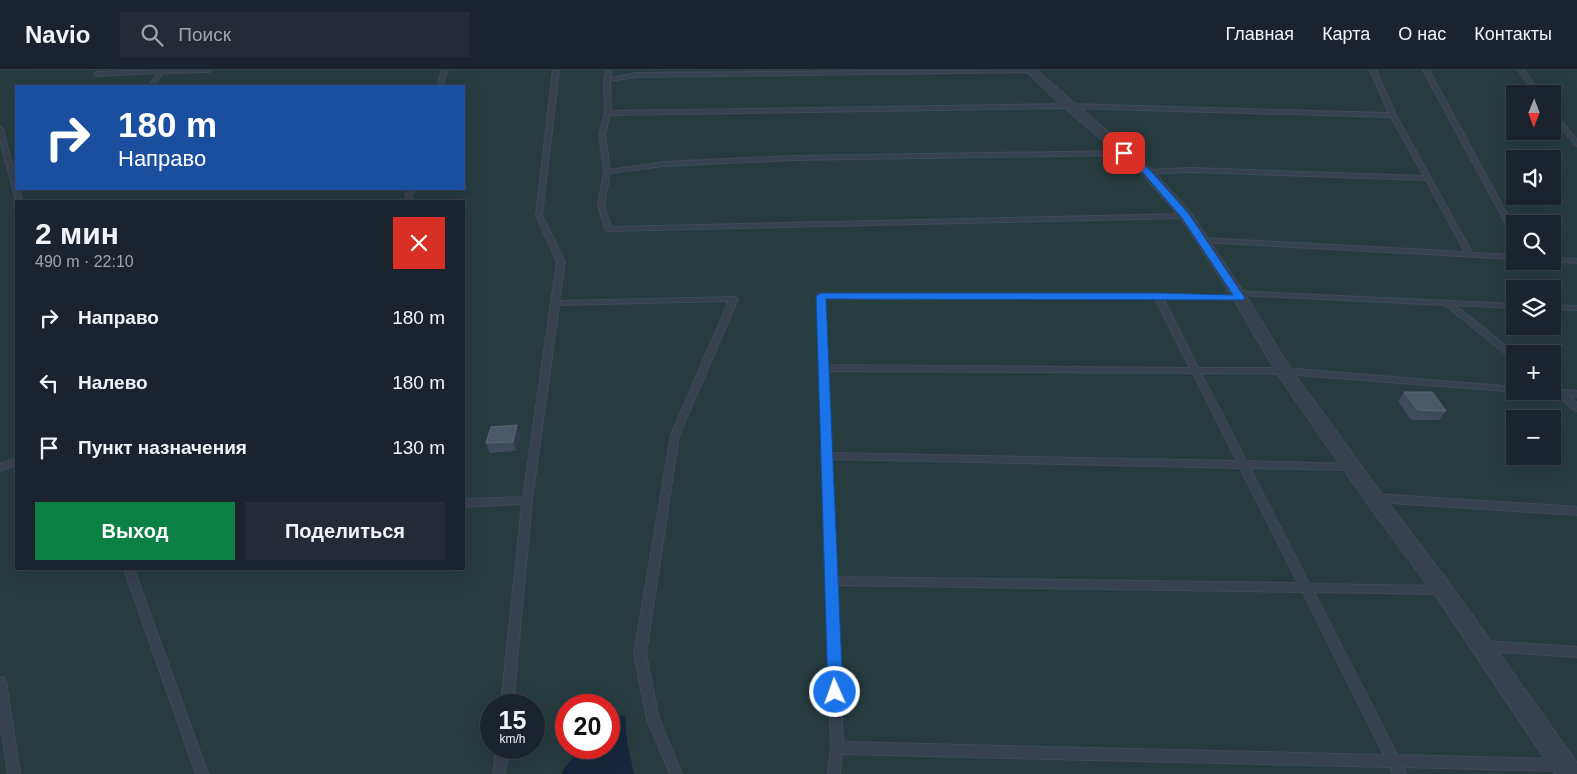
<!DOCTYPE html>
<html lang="ru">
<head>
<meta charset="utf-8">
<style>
	:root { --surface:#1b232e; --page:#242b36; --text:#f1f3f6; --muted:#a0a4aa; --line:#39404a; --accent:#0b8043 }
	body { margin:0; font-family:Arial,sans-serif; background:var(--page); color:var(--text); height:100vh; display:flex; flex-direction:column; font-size:19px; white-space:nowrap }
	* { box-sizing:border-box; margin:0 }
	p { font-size:16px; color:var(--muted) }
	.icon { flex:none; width:28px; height:28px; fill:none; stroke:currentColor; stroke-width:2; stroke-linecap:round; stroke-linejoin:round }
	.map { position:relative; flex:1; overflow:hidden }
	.side { position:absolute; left:15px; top:130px; width:450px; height:370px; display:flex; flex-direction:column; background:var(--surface); border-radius:0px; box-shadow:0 5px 20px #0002,0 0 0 1px var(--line) }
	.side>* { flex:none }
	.banner { position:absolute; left:15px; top:15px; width:450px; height:105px; border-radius:0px; box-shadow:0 5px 20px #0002,0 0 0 1px var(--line); background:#1a4fa0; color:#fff; overflow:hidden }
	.needle { width:32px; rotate:181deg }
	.controls { position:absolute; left:1506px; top:15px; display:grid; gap:10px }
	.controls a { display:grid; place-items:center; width:55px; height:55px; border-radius:0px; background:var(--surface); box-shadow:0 5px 20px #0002,0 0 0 1px var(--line); font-size:25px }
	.speed { position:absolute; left:480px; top:624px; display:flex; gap:10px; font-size:25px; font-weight:700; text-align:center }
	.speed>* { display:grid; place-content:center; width:65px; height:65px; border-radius:50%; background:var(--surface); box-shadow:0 5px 20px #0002,0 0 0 1px var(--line); line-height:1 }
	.speed small { font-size:12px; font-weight:400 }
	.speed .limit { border:8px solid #d22; background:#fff; color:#111 }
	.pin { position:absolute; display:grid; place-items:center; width:42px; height:42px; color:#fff; margin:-21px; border-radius:10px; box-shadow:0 2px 8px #0006 }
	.me { position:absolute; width:55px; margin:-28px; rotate:358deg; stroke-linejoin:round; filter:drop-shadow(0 0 4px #0008) }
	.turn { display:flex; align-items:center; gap:18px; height:105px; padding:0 20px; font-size:22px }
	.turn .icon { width:65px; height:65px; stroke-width:2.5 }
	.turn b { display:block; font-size:35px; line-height:42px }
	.round { display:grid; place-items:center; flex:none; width:52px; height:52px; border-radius:0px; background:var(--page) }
	.headline { display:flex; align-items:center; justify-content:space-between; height:85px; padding:0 20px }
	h1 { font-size:30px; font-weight:700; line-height:38px }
	.cta { display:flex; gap:10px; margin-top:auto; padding:10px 20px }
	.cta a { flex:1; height:58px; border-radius:0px; background:var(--accent); color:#fff; font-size:20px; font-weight:700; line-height:58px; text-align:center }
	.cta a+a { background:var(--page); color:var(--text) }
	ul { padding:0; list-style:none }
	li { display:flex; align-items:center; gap:15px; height:65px; padding:0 20px }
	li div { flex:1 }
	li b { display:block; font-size:19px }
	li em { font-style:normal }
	header { display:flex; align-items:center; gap:30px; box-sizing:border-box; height:70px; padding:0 25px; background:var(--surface); border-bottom:1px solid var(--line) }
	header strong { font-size:24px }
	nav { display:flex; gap:28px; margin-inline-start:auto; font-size:18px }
	.search { width:350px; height:45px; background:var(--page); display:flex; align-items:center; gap:12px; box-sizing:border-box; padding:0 18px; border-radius:0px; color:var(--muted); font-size:19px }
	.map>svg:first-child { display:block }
	.green { fill:#263c3f; fill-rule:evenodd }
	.water { fill:#17263c }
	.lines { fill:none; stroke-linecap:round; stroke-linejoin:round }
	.service-casing { stroke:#414a57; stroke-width:2 }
	.minor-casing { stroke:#414a57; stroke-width:2 }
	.service { fill:#38414e; fill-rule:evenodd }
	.minor { fill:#38414e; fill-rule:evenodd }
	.wall { fill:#3f4b5c }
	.shaded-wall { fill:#2f3b4b }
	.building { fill:#4b5868; stroke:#5c6777 }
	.route { fill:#1a73e8; stroke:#114b97 }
</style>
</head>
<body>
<header>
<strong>Navio</strong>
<div class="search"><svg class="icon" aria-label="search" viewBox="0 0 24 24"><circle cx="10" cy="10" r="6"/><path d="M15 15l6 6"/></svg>Поиск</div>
<nav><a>Главная</a><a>Карта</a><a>О нас</a><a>Контакты</a></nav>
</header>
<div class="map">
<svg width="1577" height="704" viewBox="0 0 1577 704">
	<rect width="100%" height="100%" fill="#242f3e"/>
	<path class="green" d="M0,0H1577V704H0ZM16,16H464V119H16ZM1515,24H1552V61H1515ZM1515,89H1552V126H1515ZM16,131H464V499H16ZM1515,154H1552V191H1515ZM1515,219H1552V256H1515ZM1515,284H1552V321H1515ZM1515,349H1552V386H1515ZM491,635H534V678H491ZM566,635H609V678H566Z"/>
	<path class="water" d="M610,645L625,646L627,671L634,704H562V701L581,678H609Z"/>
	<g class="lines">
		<defs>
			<g id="service">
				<path d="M160,0H212L209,2L163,3L154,16H149L158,3L97,6L94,4L97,2Z"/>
				<path d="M442,0H448L442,16H437Z"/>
				<path d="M553,0H559L542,145L565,192L559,231L734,227L738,229L679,365L646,584L659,649L682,704H670L647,649L634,584L671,365L729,231L559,235L532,430L513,635H501L522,434L464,437V429L523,427L557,192L536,145Z"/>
				<path d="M606,0H612L610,8L636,3L1034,0L1031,2L636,7L610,11L611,41L1069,34L1389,43L1370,0H1376L1396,45L1472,183L1515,185V189L1202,172L1199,170L1202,168L1465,182L1426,110L1191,102L1147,104L1144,102L1147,100L1191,98L1424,106L1391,47L1069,38L610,45L605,64L610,100L664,92L793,86L1124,81L1127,83L1124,85L793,90L664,96L610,103L604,135L611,157L1186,144L1189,146L1186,148L608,161L605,159L598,135L604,102L599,64L605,43L604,10Z"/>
				<path d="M1423,0H1429L1515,159V167L1512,165Z"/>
				<path d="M1518,0H1524L1541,24H1536Z"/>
				<path d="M1552,40L1577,70V76L1575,75L1552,46Z"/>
				<path d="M0,57L3,59L16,109V119H19L22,131H16L0,70Z"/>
				<path d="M407,119H413L411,131H405Z"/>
				<path d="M1552,188L1577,189V193L1550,191H1552Z"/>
				<path d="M1234,221L1515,234V238L1455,235L1516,284L1515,290L1512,289L1445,235L1237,225L1233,223Z"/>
				<path d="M818,224H1158L1240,226H1243V230L1163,228L1198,298H1284L1515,317V321L1518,322L1284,304L1201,303L1246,391L1352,394L1355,395L1357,397L1355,399L1352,400L1250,398L1309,514L1443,516L1447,517L1448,520L1447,523L1443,524L1314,522L1397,685L1559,689L1563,691L1565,695L1563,699L1559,701L1403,697L1406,704H1393L1390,697L842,684L840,704H828L831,678L817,226ZM825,228H1155L1190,298L828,295ZM828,301L1193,303L1237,391L831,383ZM831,389L1240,398L1298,513L836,507ZM836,515L1303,522L1384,685L843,672Z"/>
				<path d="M1552,235L1577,236V240L1552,239Z"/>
				<path d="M1552,319L1577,321V327L1569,326L1577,333V341L1574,340L1557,325L1536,324L1532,321H1552Z"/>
				<path d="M16,388V395L0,401V394Z"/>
				<path d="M1375,424L1577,437V445L1375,432L1372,431L1370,428L1372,425Z"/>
				<path d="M124,499H134L208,704H196Z"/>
				<path d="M1484,571L1577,577V587L1484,581L1480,579L1478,576L1480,573Z"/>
				<path d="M0,607L4,608L6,612L20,704H8L0,651Z"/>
				<path d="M497,678H509L505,704H493Z"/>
			</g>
			<path id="minor" d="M1025,0H1036L1151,99L1191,143L1244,223L1290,298L1381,423L1450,514L1577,693V704H1555L1436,526L1367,433L1278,305L1230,223L1181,148L1143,105L1065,38Z"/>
		</defs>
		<use href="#service" class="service-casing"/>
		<use href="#minor" class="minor-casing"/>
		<use href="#service" class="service"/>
		<use href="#minor" class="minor"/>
	</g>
	<g class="wall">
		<path d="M1404,322L1446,341L1439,350H1411L1398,331Z"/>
		<path d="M517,355L520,365L516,381L490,383L486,373Z"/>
	</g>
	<path class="shaded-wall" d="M517,355L520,365L516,381L513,372Z"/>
	<g class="building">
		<path d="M1404,322H1432L1446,341L1418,340Z"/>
		<path d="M517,355L513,372L486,373L491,357Z"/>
	</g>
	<path class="route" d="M1124,80L1150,100L1189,144L1245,228L1243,230L826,229L843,622L840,627L835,629L830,627L828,622L816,226L821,223H1158L1233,225L1182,148L1144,104L1121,84L1120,83Z"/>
</svg>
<div class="controls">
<a><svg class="needle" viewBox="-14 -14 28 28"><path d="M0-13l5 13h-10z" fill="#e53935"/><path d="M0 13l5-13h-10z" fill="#a0a4aa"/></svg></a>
<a><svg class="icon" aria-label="sound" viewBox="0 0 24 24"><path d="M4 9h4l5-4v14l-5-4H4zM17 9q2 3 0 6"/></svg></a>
<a><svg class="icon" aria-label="search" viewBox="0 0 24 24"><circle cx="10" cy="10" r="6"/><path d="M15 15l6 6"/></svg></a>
<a><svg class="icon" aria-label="layers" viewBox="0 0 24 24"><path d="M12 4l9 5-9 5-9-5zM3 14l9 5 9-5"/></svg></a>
<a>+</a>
<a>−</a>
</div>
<div class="speed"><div>15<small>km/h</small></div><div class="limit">20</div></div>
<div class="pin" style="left:1124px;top:83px;background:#d93025"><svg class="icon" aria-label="arrive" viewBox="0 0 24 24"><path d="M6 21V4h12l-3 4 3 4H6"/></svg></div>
<svg class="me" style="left:835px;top:622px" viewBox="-20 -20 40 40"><circle r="17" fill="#1a73e8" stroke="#fff" stroke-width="3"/><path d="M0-11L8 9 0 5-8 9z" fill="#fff"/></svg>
<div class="banner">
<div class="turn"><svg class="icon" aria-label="right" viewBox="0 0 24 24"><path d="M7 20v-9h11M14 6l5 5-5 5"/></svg><div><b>180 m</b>Направо</div></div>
</div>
<section class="side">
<div class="headline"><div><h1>2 мин</h1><p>490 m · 22:10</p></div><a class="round" style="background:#d93025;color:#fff"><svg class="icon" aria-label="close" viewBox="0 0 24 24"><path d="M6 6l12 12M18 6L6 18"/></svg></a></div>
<ul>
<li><svg class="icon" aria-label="right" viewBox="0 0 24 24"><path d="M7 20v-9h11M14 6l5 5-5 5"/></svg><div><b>Направо</b></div><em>180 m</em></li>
<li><svg class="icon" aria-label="left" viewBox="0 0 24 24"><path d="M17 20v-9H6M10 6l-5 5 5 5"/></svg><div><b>Налево</b></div><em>180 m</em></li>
<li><svg class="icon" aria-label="arrive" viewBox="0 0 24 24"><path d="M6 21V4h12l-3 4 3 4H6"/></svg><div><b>Пункт назначения</b></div><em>130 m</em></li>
</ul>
<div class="cta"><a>Выход</a><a>Поделиться</a></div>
</section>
</div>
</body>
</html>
